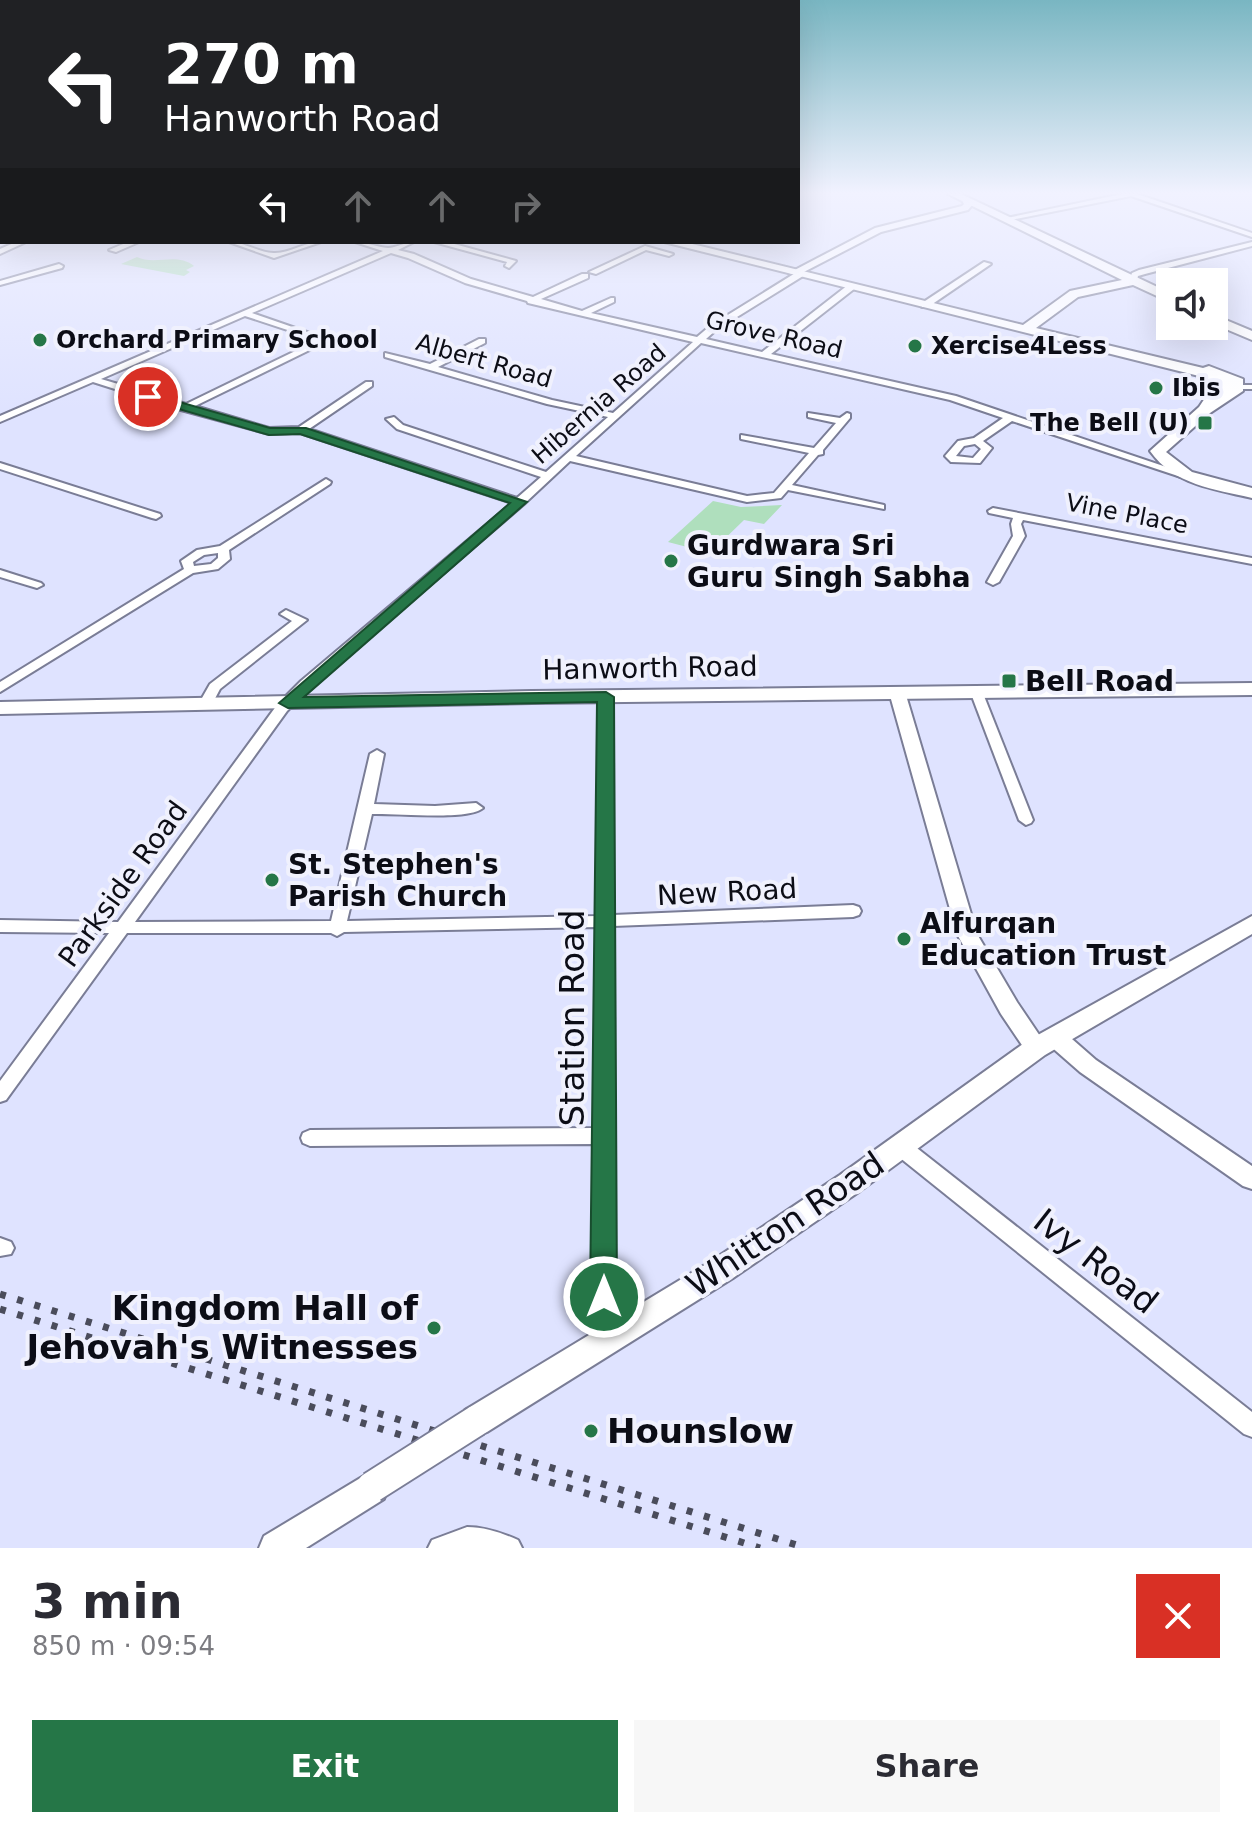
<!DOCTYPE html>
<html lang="en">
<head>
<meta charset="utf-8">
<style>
	:root { --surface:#fff; --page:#f7f7f7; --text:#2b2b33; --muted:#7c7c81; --accent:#257647 }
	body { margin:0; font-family:"DejaVu Sans",sans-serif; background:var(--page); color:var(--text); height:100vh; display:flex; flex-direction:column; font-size:30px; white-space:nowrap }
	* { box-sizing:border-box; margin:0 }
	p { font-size:26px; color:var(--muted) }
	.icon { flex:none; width:44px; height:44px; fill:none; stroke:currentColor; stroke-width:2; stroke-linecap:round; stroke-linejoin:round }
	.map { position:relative; height:1548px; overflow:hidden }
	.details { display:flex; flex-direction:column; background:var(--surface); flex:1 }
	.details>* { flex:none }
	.banner { position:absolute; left:0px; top:0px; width:800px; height:244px; box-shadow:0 8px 32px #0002; background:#202124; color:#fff; overflow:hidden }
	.tools { position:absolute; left:1156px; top:268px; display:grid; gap:16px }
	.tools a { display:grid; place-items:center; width:72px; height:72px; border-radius:0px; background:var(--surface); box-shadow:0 8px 32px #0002; font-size:40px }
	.pin { position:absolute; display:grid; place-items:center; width:68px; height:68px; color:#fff; margin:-34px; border:4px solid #fff; border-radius:50%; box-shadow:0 2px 8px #0007 }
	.me { position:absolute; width:88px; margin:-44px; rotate:0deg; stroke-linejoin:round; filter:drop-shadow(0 0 6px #0008) }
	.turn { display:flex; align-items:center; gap:28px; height:168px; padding:0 32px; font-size:36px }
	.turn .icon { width:104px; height:104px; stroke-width:2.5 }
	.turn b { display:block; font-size:56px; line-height:68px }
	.lanes { display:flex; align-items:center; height:76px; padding:0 32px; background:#0003; justify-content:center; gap:40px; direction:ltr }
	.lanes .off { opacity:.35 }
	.round { display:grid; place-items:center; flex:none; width:84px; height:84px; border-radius:0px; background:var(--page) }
	.head { display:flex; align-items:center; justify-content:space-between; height:136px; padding:0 32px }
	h1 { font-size:48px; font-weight:600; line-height:60px }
	.button { display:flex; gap:16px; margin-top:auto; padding:16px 32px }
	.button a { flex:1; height:92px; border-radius:0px; background:var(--accent); color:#fff; font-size:32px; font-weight:600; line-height:92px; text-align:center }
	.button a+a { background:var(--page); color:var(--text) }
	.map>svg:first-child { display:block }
	.green { fill:#afdfbd }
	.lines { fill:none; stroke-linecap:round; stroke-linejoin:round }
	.pedestrian-casing { stroke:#7a7d96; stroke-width:4 }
	.minor-casing { stroke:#7a7d96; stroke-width:4 }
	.tertiary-casing { stroke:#7a7d96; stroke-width:4 }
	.secondary-casing { stroke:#7a7d96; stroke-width:4 }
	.primary-casing { stroke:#7a7d96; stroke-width:4 }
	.pedestrian { fill:#fff; fill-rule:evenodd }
	.minor { fill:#fff; fill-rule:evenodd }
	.tertiary { fill:#fff; fill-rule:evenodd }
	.secondary { fill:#fff; fill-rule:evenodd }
	.primary { fill:#fff; fill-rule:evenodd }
	.rail { stroke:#4a4c5b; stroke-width:7; stroke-dasharray:6 12; stroke-linecap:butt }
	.secondary-bridge-casing { stroke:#7a7d96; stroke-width:34; stroke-linecap:butt }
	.secondary-bridge { stroke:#fff; stroke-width:30 }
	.route { fill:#257647; stroke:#184d2e; stroke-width:2 }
	.poi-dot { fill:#257647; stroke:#f0f1fd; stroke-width:3 }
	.labels { text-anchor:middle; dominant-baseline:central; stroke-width:8; stroke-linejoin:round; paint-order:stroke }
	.far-street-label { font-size:24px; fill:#0c0d16; stroke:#f0f1fd }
	.far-poi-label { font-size:24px; font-weight:bold; fill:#0c0d16; stroke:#f0f1fd; text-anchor:start }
	.poi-label { font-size:28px; font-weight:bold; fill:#0c0d16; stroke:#f0f1fd; text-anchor:start }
	.street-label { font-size:28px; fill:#0c0d16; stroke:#f0f1fd }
	.near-street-label { font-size:34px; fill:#0c0d16; stroke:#f0f1fd }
	.near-poi-label { font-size:34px; font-weight:bold; fill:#0c0d16; stroke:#f0f1fd; text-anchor:end }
</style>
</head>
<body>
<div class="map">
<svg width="1252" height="1548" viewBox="0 0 1252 1548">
	<rect width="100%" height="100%" fill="#dfe3ff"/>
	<g class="green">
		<path d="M137,257C155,266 176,252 194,266L186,270L190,272L184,276L121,264Z"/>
		<path d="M713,501L741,507L782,505L764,524L744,520L710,553L668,542Z"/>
	</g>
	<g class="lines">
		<defs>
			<rect id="pedestrian" x="1243" y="385" width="9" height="4"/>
			<g id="minor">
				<path d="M1122,194H1137L1252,233V237L1131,196L1006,221L1002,219Z"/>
				<rect x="0" y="198" width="2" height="5"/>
				<path d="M16,242H26L0,254V249Z"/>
				<path d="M128,242H139L116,252L109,250Z"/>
				<path d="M229,242C245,242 261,254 275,253C291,253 304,242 321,242L274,258Z"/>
				<path d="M355,242C367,242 377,247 388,248C396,248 405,242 414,242L398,250L414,254L471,279L533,297L582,274H588V278L541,299L582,311L611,298H614V302L591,313L697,337L710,326L797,272H803V276L716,330L706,339L762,352L848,285H854V289L771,354L956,396L1190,475L1185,478L1181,477L1012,421L983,441L992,448L980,463L951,462L945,456L958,441L974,438L1003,418L950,400L701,343L576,456L747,496L774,493L809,453L741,439V435L814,448L836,423L808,417V413L840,418L847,413L850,414V418L823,450V454L818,455L792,485L884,505V509L788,490L781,498L747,502L570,461L524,504L311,687L287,711L135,922L331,921L370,754L377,750L384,754L374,804L435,806L476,803L483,808C468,821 395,813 372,814L347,921L597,916L599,697L606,693L613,697V915L853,905L859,907L861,911L859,915L853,917L613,926L614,1297L622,1338L619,1345L612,1348L605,1345L594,1297L595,1144L310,1146L303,1143L301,1138L303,1133L310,1130L595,1128L597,927L344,932L337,936L331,933H127L6,1100L0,1102V1081L109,933L0,932V920L118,922L277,705L301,681L512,503L300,433L269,434L181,410L93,382L0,422V416L383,251ZM391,253L408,258L465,283L527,301L528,303L693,342L613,413L552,400L438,367L485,343V339H479L430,364L385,353V357L547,404L608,417L546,472L403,425L394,417L386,419L397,429L541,477L517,498L309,429L372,386V382H366L299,427L269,428L195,406L330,340L252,313ZM245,316L318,340L186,404L101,379ZM975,444L981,449L973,458L956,456L964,446Z"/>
				<path d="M434,242H447L516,261L509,268L505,266L507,262Z"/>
				<path d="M1252,242V246L1145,274L1138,276L1136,283L1129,281L1132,273L1139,270Z"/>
				<path d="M645,246L673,254L669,256L646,250L596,274L589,272Z"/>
				<path d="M984,262L991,264L928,307H922V303Z"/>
				<path d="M59,264L63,266L62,268L0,285V281Z"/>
				<path d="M0,463L160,514L161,516L156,519L152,518L0,469Z"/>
				<path d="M326,479L331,482L330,484L229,550L230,559L218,569L193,573L0,692V682L184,569L181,561L197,550L220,546ZM218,553V558L211,564L194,566L193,562L204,555Z"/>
				<path d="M993,508L1252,558V564L1023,520L1021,524L1025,536L999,582L993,585L987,582L1013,536L1011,524L1013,518L989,513L988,511Z"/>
				<path d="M0,570L41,583L43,585L37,588L0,577Z"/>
				<path d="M286,610L307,620L220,689L210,708H200L198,705L210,684L292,621L280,614Z"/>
				<path d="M976,687L982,691L1033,820L1031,823L1026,825L1019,820L970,691Z"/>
				<path d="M901,1139L908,1141L1252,1412V1437L1244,1434L894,1153L892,1147L894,1141Z"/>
				<path d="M0,1238L11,1242L14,1248L11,1254L0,1256Z"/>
				<path d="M467,1527C485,1527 502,1533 518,1540L522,1548H428L432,1540Z"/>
			</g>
			<g id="tertiary">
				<path d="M966,197L973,204L968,210L881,232L798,275L789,273L875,228L962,206L964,204L962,200Z"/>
				<path d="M897,687L905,692L977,934L1017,1002L1044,1042L1047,1048L1044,1054L1036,1057L1028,1054L1001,1014L957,934L889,692Z"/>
				<path d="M1056,1029L1064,1032L1096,1060L1252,1166V1189L1243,1186L1080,1072L1048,1044L1045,1038L1048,1032Z"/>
			</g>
			<g id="secondary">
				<path d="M1252,916V934L1045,1055L860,1191L733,1278L487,1432L476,1437L465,1432L460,1421L465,1410L713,1260L840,1175L1027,1041Z"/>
				<path d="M372,1471L384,1475L388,1487L384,1499L306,1548H259L264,1536Z"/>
			</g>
			<g id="primary">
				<path d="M948,194H961L1170,293V302L1133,285L1078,297L1036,328L1203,368L1209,366L1243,379V391L1210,413L1166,452L1192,472L1252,488V498C1214,489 1174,485 1150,451L1199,407L1213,386L1199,376L664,242H684L1023,325L1070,291L1122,280Z"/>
				<path d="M1214,315L1252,331V340L1214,324Z"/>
				<path d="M1252,683V695L532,703L0,714V702L532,691Z"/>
			</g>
		</defs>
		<use href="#pedestrian" class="pedestrian-casing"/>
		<use href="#minor" class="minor-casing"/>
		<use href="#tertiary" class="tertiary-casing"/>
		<use href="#secondary" class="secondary-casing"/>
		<use href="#primary" class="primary-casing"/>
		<use href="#pedestrian" class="pedestrian"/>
		<use href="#minor" class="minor"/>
		<use href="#tertiary" class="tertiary"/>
		<use href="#secondary" class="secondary"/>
		<use href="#primary" class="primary"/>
		<g class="rail">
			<path d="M0,1294L806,1548"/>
			<path d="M0,1309L760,1548"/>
		</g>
		<defs>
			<path id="secondary-bridge" d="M372,1487L476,1421"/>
		</defs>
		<use href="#secondary-bridge" class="secondary-bridge-casing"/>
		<use href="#secondary-bridge" class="secondary-bridge"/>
	</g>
	<linearGradient id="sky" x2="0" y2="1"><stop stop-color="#79b6c2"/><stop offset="0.47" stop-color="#f1f2ff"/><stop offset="1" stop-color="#f1f2ff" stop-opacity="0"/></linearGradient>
	<rect width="1252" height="410" fill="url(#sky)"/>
	<path class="route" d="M148,393L270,428H306L527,502L304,697L606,692L614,697L617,1297L613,1306L604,1309L594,1306L590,1297L597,702L288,708L279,703L510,503L300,434L269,435L144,399V394Z"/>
	<g class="poi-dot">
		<circle cx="40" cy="340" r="8"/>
		<circle cx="915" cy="346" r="8"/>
		<circle cx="1156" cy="388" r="8"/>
		<rect x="1197" y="415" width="16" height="16" rx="4"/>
		<circle cx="671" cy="561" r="8"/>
		<rect x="1001" y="673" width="16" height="16" rx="4"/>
		<circle cx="272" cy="880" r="8"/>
		<circle cx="904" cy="939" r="8"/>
		<circle cx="434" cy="1328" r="8"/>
		<circle cx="591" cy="1431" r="8"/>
	</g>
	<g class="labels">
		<g class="far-street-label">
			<text transform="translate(774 335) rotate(13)">Grove Road</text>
			<text transform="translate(484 361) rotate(16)">Albert Road</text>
			<text transform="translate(599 404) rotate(-41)">Hibernia Road</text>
			<text transform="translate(1127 514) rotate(11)">Vine Place</text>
		</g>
		<g class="far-poi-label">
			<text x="56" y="340">Orchard Primary School</text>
			<text x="931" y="346">Xercise4Less</text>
			<text x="1172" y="388">Ibis</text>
			<text x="1189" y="423" text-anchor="end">The Bell (U)</text>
		</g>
		<g class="poi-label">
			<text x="687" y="545">Gurdwara Sri<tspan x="687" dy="32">Guru Singh Sabha</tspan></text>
			<text x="1025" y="681">Bell Road</text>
			<text x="288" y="864">St. Stephen's<tspan x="288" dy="32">Parish Church</tspan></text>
			<text x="920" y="923">Alfurqan<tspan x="920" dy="32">Education Trust</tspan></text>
		</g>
		<g class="street-label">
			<text transform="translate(650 668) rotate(-1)">Hanworth Road</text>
			<text transform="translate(123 884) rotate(-54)">Parkside Road</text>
			<text transform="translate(727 892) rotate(-3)">New Road</text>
		</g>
		<g class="near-street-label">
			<text transform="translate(572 1018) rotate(-90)">Station Road</text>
			<text transform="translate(785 1224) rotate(-34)">Whitton Road</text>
			<text transform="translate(1096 1261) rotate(38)">Ivy Road</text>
		</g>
		<g class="near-poi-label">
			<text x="418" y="1308">Kingdom Hall of<tspan x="418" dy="39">Jehovah's Witnesses</tspan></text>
			<text x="607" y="1431" text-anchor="start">Hounslow</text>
		</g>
	</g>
</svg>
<div class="tools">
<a><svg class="icon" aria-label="sound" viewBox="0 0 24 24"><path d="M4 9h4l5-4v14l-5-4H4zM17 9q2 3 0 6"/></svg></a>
</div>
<div class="pin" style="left:148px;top:397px;background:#d93025"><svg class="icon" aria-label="arrive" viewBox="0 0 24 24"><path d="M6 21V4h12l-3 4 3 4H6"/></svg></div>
<svg class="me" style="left:604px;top:1297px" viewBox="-20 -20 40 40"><circle r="17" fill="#257647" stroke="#fff" stroke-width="3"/><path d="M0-11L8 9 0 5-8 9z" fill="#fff"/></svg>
<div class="banner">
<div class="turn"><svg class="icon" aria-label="left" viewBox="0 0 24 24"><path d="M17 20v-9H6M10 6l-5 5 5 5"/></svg><div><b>270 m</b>Hanworth Road</div></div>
<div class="lanes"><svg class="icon" aria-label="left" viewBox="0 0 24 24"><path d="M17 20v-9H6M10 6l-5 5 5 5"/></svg><svg class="icon off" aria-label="ahead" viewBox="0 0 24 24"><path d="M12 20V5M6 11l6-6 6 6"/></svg><svg class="icon off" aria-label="ahead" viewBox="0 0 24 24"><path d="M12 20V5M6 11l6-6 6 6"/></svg><svg class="icon off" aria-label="right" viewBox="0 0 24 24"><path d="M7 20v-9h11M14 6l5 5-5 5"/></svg></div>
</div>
</div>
<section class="details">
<div class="head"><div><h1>3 min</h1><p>850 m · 09:54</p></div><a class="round" style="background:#d93025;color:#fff"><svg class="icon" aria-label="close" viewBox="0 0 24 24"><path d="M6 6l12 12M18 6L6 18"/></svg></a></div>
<div class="button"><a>Exit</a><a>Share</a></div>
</section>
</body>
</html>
